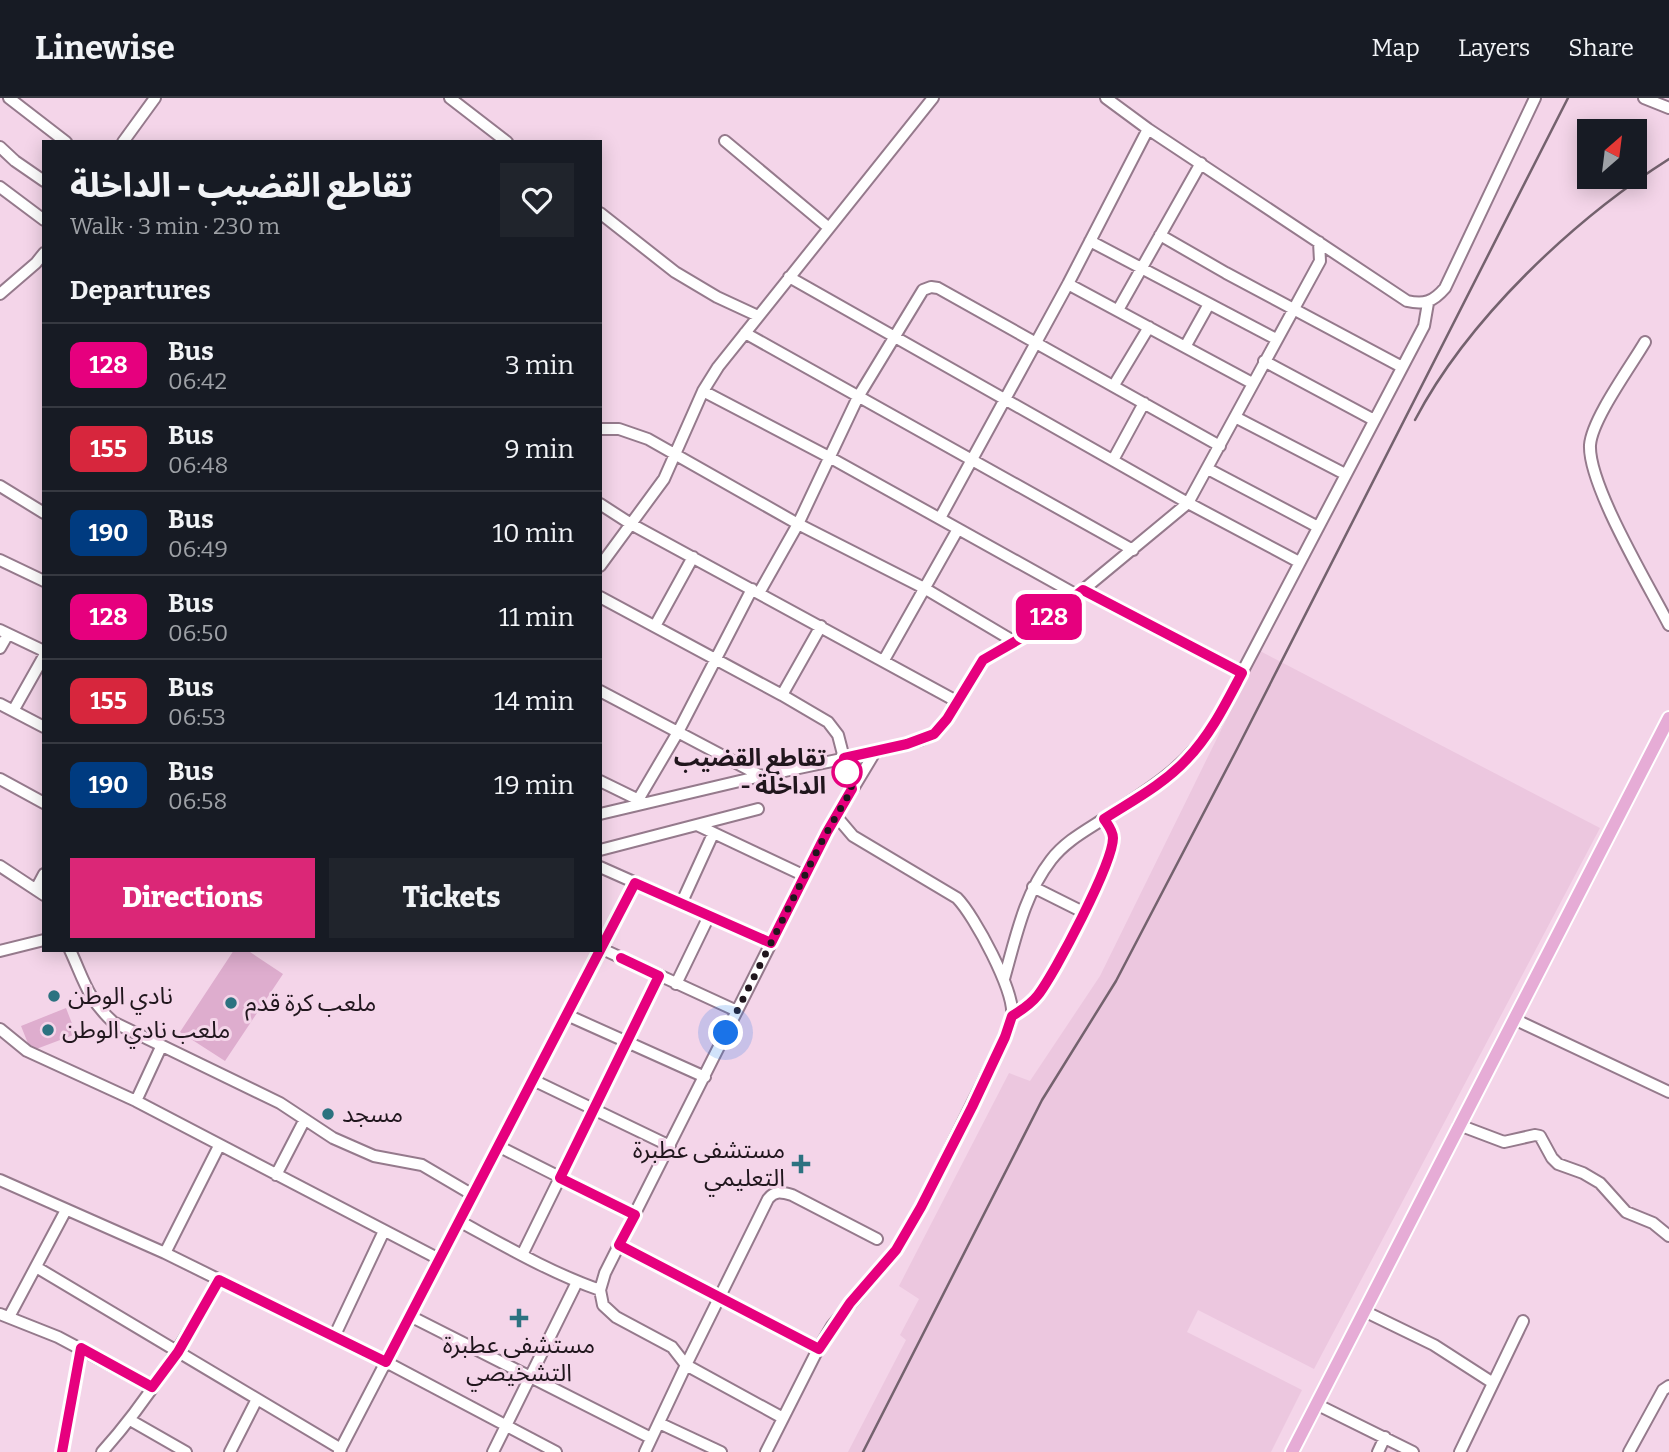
<!DOCTYPE html>
<html lang="en">
<head>
<meta charset="utf-8">
<style>
  body { margin:0; font-family:Bitter,"Noto Sans Arabic",serif; background:#20242c; color:#f1f3f6; height:100vh; display:flex; flex-direction:column; font-size:26px; white-space:nowrap }
  * { box-sizing:border-box; margin:0 }
  p { font-size:23px; color:#9ea1a6 }
  .icon { flex:none; width:38px; height:38px; fill:none; stroke:currentColor; stroke-width:2; stroke-linecap:round; stroke-linejoin:round }
  .map { position:relative; flex:1; overflow:hidden }
  .drawer { position:absolute; left:42px; top:42px; width:560px; height:812px; display:flex; flex-direction:column; background:#171b24; border-radius:0px; box-shadow:0 4px 18px #0003 }
  .drawer>* { flex:none }
  .badge { padding:0 14px; border-radius:10px; font-size:24px; line-height:46px }
  .needle { width:46px; rotate:28deg }
  .controls { position:absolute; left:1577px; top:21px; display:grid; gap:14px }
  .controls a { display:grid; place-items:center; width:70px; height:70px; border-radius:0px; background:#171b24; box-shadow:0 4px 18px #0003; font-size:35px }
  .you { position:absolute; width:35px; height:35px; margin:-18px; border:5px solid #fff; border-radius:50%; background:#1a73e8; box-shadow:0 0 0 10px #1a73e833 }
  .map>.badge { position:absolute; translate:-50% -50%; box-shadow:0 0 0 4px #fff }
  h2 { padding:0 28px; font-size:26px; line-height:63px }
  .round { display:grid; place-items:center; flex:none; width:74px; height:74px; border-radius:0px; background:#20242c }
  .overview { display:flex; align-items:center; justify-content:space-between; height:119px; padding:0 28px }
  h1 { font-size:33px; font-weight:800; line-height:52px }
  .button { display:flex; gap:14px; margin-top:auto; padding:14px 28px }
  .button a { flex:1; height:80px; border-radius:0px; background:#db2777; color:#fff; font-size:28px; font-weight:800; line-height:80px; text-align:center }
  .button a+a { background:#20242c; color:#f1f3f6 }
  ul { padding:0; list-style:none }
  li { display:flex; align-items:center; gap:21px; height:84px; padding:0 28px; border-top:2px solid #363941 }
  li div { flex:1 }
  li b { display:block; font-size:26px }
  li em { font-style:normal }
  li .badge { min-width:77px; font-weight:700; text-align:center }
  header { display:flex; align-items:center; gap:42px; box-sizing:border-box; height:98px; padding:0 35px; background:#171b24; border-bottom:2px solid #363941 }
  header strong { font-size:33px }
  nav { display:flex; gap:38px; margin-inline-start:auto; font-size:24px }
  .map>svg:first-child { display:block }
  .built { fill:#ecc7df }
  .grass { fill:#deadce }
  .lines { fill:none; stroke-linecap:round; stroke-linejoin:round }
  .minor-casing { stroke:#957a8c; stroke-width:14 }
  .major-casing { stroke:#fff; stroke-width:16 }
  .minor { stroke:#fff; stroke-width:10 }
  .major { stroke:#e6acd6; stroke-width:12 }
  .rail { stroke:#74626e; stroke-width:2.5 }
  .line-casing { stroke:#fff; stroke-width:16 }
  .line { stroke:#e6007e; stroke-width:10 }
  .walk { stroke:#20161d; stroke-width:7; stroke-dasharray:0 12.6 }
  .stop-dot { fill:#fff; stroke:#e6007e; stroke-width:3.5 }
  .poi-dot { fill:#2c7280; stroke:#f4d5e9; stroke-width:2.5 }
  .labels { text-anchor:middle; dominant-baseline:central; stroke-width:6; stroke-linejoin:round; paint-order:stroke }
  .stop-label { font-size:24px; font-weight:bold; fill:#20161d; stroke:#f4d5e9; text-anchor:end }
  .poi-label { font-size:24px; fill:#20161d; stroke:#f4d5e9; text-anchor:start }
</style>
</head>
<body>
<header>
<strong>Linewise</strong>
<nav><a>Map</a><a>Layers</a><a>Share</a></nav>
</header>
<div class="map">
<svg width="1669" height="1354" viewBox="0 0 1669 1354">
  <rect width="100%" height="100%" fill="#f4d5e9"/>
  <path class="built" d="M1260 553 1600 730 1314 1271 1198 1212 1187 1234 1302 1292 1271 1354H848L906 1242 900 1237 919 1201 899 1188 1009 975 1030 983 1100 878Z"/>
  <path class="grass" d="M234 852H247L283 876 225 963 180 934Z
    M66 910 76 936 31 953 21 928Z"/>
  <g class="lines">
    <defs>
      <path id="minor" d="M9 0 66 44
        M450 0 507 44
        M1106 0 1148 31 1407 203C1424 207 1433 204 1445 190L1535 0
        M1644 0 1669 10
        M725 43 829 130
        M123 44 155 0
        M0 49 15 63 44 83
        M0 89 44 122
        M600 115 675 174 717 199 758 218
        M1160 137 1226 175 1402 269
        M1090 143 1276 241
        M789 179 1188 405 1299 464
        M1068 186 1252 285
        M0 196 36 165 44 155
        M1118 212 1201 65
        M745 235 1133 452
        M1645 244C1631 268 1592 321 1590 347 1588 387 1649 488 1669 527
        M1185 249 1209 206
        M1264 263 1374 322
        M1114 287 1149 229
        M703 293 829 359 1077 497
        M1235 319 1345 376
        M600 331H619L648 341 798 426 924 490 1015 544
        M1113 362 1144 305
        M1208 371 1318 429
        M0 388 44 415
        M600 406 631 426 958 604
        M940 420 1068 186 1148 31
        M0 462 44 483
        M600 468 664 381 703 293 718 269 933 0
        M1083 492 1243 575
        M759 495 798 426 858 299 923 192 931 189 938 190 1220 348
        M600 499 782 597 828 624 838 637 852 691
        M655 528 693 459
        M0 532 44 553
        M0 550 8 536
        M884 562 958 431
        M600 593 761 678
        M782 597 821 528
        M0 606 44 629
        M13 613 44 558
        M0 681 44 705
        M600 683 645 705
        M638 702 678 634 752 491
        M600 716 761 678 875 654 921 642 934 636 947 621 983 562 1023 539 1083 492 1188 405 1320 163 1319 144
        M699 728 805 778
        M600 752 758 711
        M0 768 44 797
        M600 769 771 845
        M1033 789 1083 814
        M36 791 44 776
        M681 806 713 736
        M600 850 737 913
        M70 852C84 882 87 900 113 924L280 1005 333 1040 374 1058 422 1067 473 1097
        M0 853 44 842
        M1004 881C1016 839 1024 797 1051 762 1067 741 1091 730 1111 716 1155 688 1186 668 1216 624L1424 228 1428 205
        M676 886 709 818
        M567 917 705 979
        M1012 918C1022 912 1031 906 1038 897 1055 875 1113 765 1113 740 1113 733 1108 727 1104 721
        M1514 921 1669 994
        M0 931 27 953 136 1003 439 1161
        M533 982 670 1048
        M136 1003 161 949
        M1459 1027 1504 1044 1535 1037 1540 1038 1552 1060 1558 1066 1583 1075 1600 1085 1626 1114 1653 1125 1669 1138
        M498 1048 635 1117
        M276 1077 304 1023
        M0 1082 165 1155 386 1264 556 1354
        M459 1123C505 1148 551 1175 600 1192
        M619 1147 819 1251
        M165 1155 219 1048
        M522 1157 659 878
        M36 1169 341 1351
        M1364 1213 1434 1247 1493 1285
        M0 1216 58 1239 152 1289
        M410 1218 651 1340
        M9 1219 66 1112
        M334 1239 384 1133
        M1318 1307 1413 1354
        M783 1320 686 1267 768 1101C775 1092 782 1094 792 1097L877 1141
        M130 1322 186 1354
        M659 1325 721 1354
        M62 1354 81 1250
        M102 1354C149 1302 184 1243 219 1182
        M230 1354 257 1301
        M339 1354 635 785
        M493 1354 577 1184
        M645 1354 686 1267 672 1249 616 1219 603 1207 600 1192 605 1175 827 734 875 654
        M766 1354 816 1255 832 1228 896 1152 921 1109 1005 939C1007 933 1011 925 1012 918 1015 893 974 817 957 800L853 738 836 718
        M1378 1354 1385 1339
        M1460 1354 1523 1223
        M1629 1354 1663 1292 1669 1288"/>
      <path id="major" d="M1292 1354C1419 1110 1542 864 1669 620"/>
    </defs>
    <use href="#minor" class="minor-casing"/>
    <use href="#major" class="major-casing"/>
    <use href="#minor" class="minor"/>
    <use href="#major" class="major"/>
    <path class="rail" d="M1415 322C1468 221 1573 122 1669 61
      M863 1354 1042 1002 1116 883 1237 651 1568 0"/>
  </g>
  <g class="lines">
    <defs>
      <path id="line" d="M62 1354 81 1250 152 1289 178 1254 219 1182 386 1264 635 785 771 845 827 734 852 691 844 660 907 646 934 636 947 621 983 562 1023 539 1083 492 1242 575C1226 605 1211 636 1187 661 1164 686 1132 703 1104 721 1108 727 1113 733 1113 740 1113 765 1055 875 1038 897 1031 906 1022 912 1012 918L1005 939 972 1009 921 1109 896 1152 850 1205 819 1251 619 1147 635 1117 560 1080 659 878 621 860"/>
    </defs>
    <use href="#line" class="line-casing"/>
    <use href="#line" class="line"/>
    <path class="walk" d="M726 935 824 739 852 691 847 674"/>
  </g>
  <circle class="stop-dot" cx="847" cy="674" r="14"/>
  <g class="poi-dot">
    <circle cx="54" cy="898" r="7"/>
    <circle cx="231" cy="905" r="7"/>
    <circle cx="48" cy="932" r="7"/>
    <circle cx="328" cy="1016" r="7"/>
    <path d="M797.5 1055.5h7v7h7v7h-7v7h-7v-7h-7v-7h7z"/>
    <path d="M515.5 1209.5h7v7h7v7h-7v7h-7v-7h-7v-7h7z"/>
  </g>
  <g class="labels">
    <g class="stop-label">
      <text x="826" y="660">تقاطع القضيب<tspan x="826" dy="28">- الداخلة</tspan></text>
    </g>
    <g class="poi-label">
      <text x="68" y="898">نادي الوطن</text>
      <text x="245" y="905">ملعب كرة قدم</text>
      <text x="62" y="932">ملعب نادي الوطن</text>
      <text x="342" y="1016">مسجد</text>
      <text x="785" y="1052" text-anchor="end">مستشفى عطبرة<tspan x="785" dy="28">التعليمي</tspan></text>
      <text x="519" y="1247" text-anchor="middle">مستشفى عطبرة<tspan x="519" dy="28">التشخيصي</tspan></text>
    </g>
  </g>
</svg>
<div class="controls">
<a><svg class="needle" viewBox="-14 -14 28 28"><path d="M0-13l5 13h-10z" fill="#e53935"/><path d="M0 13l5-13h-10z" fill="#9ea1a6"/></svg></a>
</div>
<div class="you" style="left:726px;top:935px"></div>
<b class="badge" style="left:1049px;top:519px;background:#e6007e;color:#fff">128</b>
<section class="drawer">
<div class="overview"><div><h1>تقاطع القضيب - الداخلة</h1><p>Walk · 3 min · 230 m</p></div><a class="round"><svg class="icon" aria-label="heart" viewBox="0 0 24 24"><path d="M12 20l-8-8c-3-5 5-10 8-4 3-6 11-1 8 4z"/></svg></a></div>
<h2>Departures</h2>
<ul>
<li><span class="badge" style="background:#e6007e;color:#fff">128</span><div><b>Bus</b><p>06:42</p></div><em>3 min</em></li>
<li><span class="badge" style="background:#d7263d;color:#fff">155</span><div><b>Bus</b><p>06:48</p></div><em>9 min</em></li>
<li><span class="badge" style="background:#003b80;color:#fff">190</span><div><b>Bus</b><p>06:49</p></div><em>10 min</em></li>
<li><span class="badge" style="background:#e6007e;color:#fff">128</span><div><b>Bus</b><p>06:50</p></div><em>11 min</em></li>
<li><span class="badge" style="background:#d7263d;color:#fff">155</span><div><b>Bus</b><p>06:53</p></div><em>14 min</em></li>
<li><span class="badge" style="background:#003b80;color:#fff">190</span><div><b>Bus</b><p>06:58</p></div><em>19 min</em></li>
</ul>
<div class="button"><a>Directions</a><a>Tickets</a></div>
</section>
</div>
</body>
</html>
